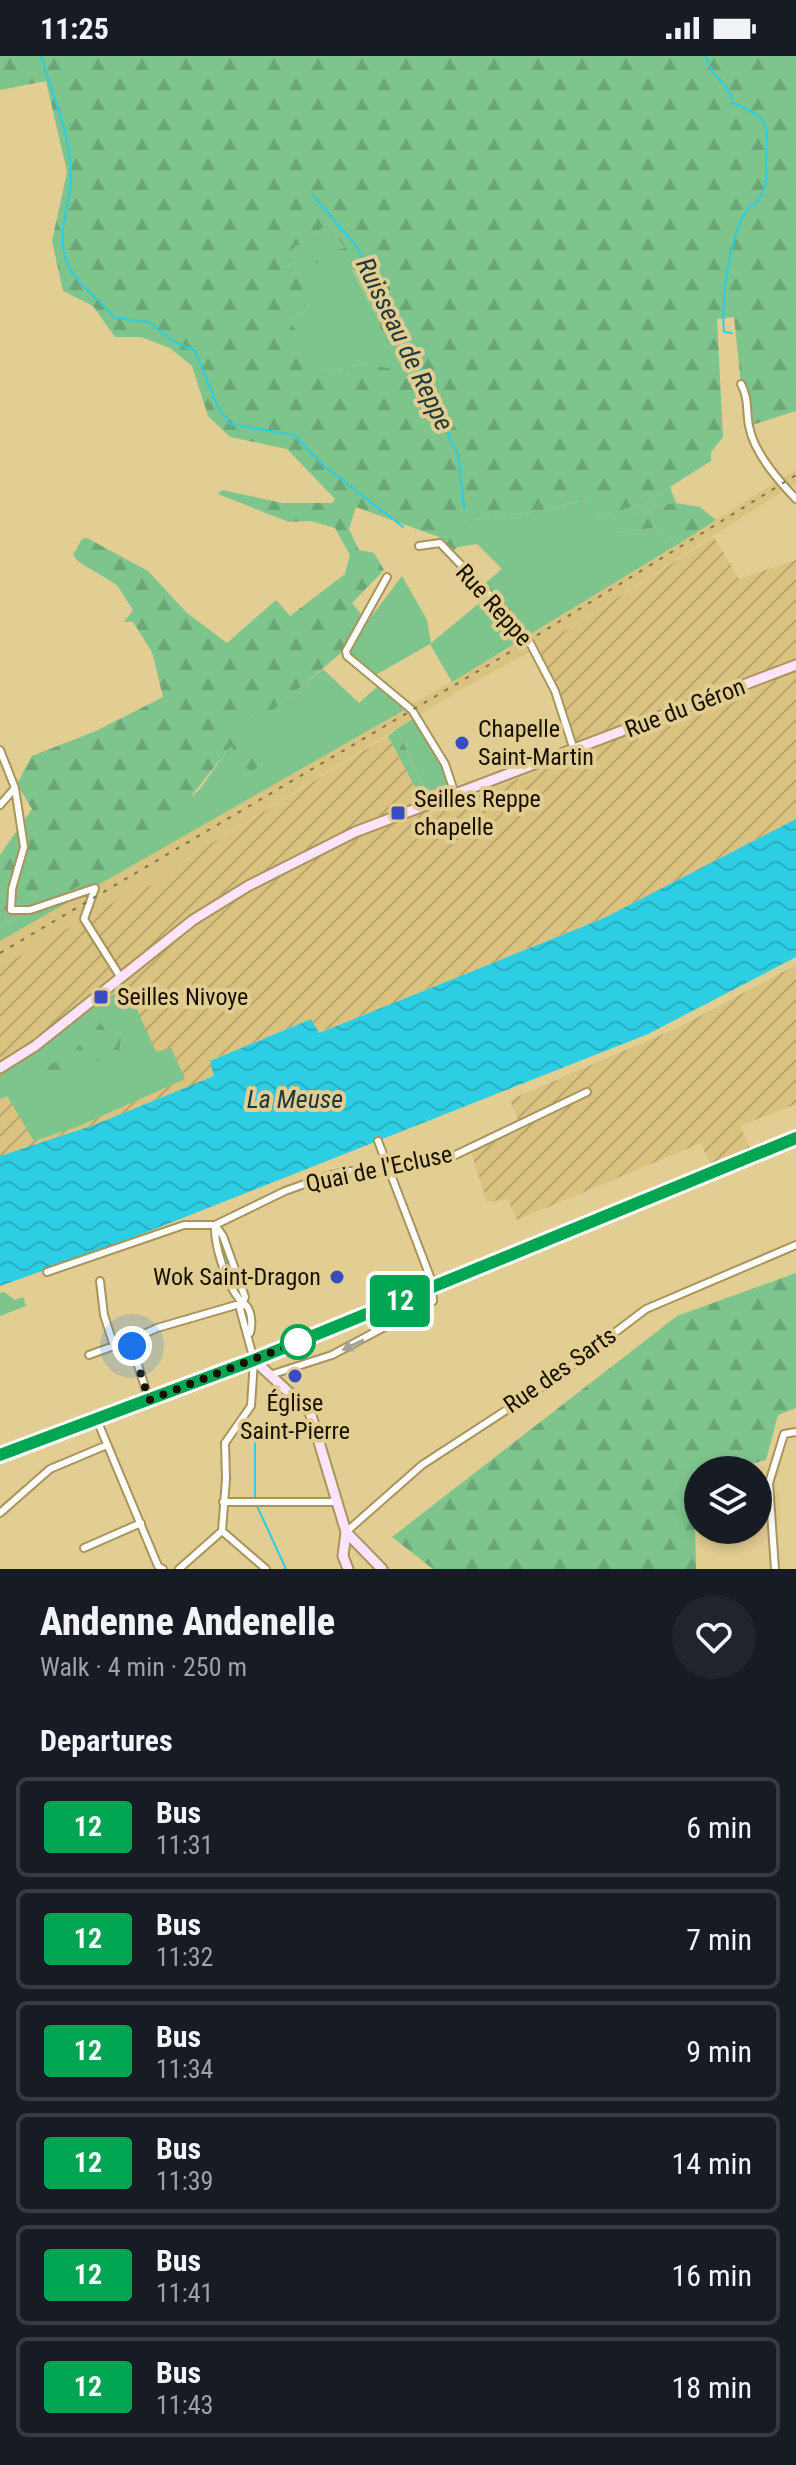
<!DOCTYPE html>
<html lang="en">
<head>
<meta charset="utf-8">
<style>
  body { margin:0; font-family:"Roboto Condensed",sans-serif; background:#20242c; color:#f1f3f6; height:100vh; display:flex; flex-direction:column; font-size:30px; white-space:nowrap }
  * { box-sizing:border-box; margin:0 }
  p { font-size:26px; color:#9ea1a6 }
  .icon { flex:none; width:44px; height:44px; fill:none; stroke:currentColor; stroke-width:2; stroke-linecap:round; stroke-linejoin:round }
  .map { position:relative; height:1513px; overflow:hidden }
  .side { display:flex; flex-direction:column; background:#171b24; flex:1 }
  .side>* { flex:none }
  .badge { padding:0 16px; border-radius:6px; font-size:28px; line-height:52px }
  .buttons { position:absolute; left:684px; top:1400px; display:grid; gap:16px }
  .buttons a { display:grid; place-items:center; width:88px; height:88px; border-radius:50%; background:#171b24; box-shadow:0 4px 12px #0003; font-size:40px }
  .you { position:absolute; width:40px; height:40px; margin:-20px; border:6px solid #fff; border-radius:50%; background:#1a73e8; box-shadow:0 0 0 12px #1a73e833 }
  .map>.badge { position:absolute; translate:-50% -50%; box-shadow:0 0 0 4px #fff }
  h2 { padding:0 40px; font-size:30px; line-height:72px }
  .round { display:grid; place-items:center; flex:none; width:84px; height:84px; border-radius:42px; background:#20242c }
  .headline { display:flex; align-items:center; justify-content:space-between; height:136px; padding:0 40px }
  h1 { font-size:38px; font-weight:800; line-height:60px }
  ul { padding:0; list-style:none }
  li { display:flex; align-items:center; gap:24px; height:100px; margin:0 16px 12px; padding:0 24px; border:4px solid #363941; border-radius:12px }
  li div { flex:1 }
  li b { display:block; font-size:30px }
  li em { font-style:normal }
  li .badge { min-width:88px; font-weight:700; text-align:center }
  .status { display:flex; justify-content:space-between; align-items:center; height:56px; padding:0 40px; background:#171b24; direction:ltr }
  .status svg { height:22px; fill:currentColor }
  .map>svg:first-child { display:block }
  .built { fill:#dac280 }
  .industrial { fill:url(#industrial-furrows) }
  .grass { fill:#7ec48d }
  .forest { fill:url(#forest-firs); fill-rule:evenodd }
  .water { fill:url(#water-waves) }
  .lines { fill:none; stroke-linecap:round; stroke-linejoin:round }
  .stream { stroke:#2dcde4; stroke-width:2 }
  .street-casing { stroke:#a9945b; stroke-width:10 }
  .secondary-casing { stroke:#a9945b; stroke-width:13 }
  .primary-casing { stroke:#ad6f9f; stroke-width:14 }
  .street { stroke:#fff; stroke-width:6 }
  .secondary { stroke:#fee3fc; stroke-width:9 }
  .primary { stroke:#fdc7f8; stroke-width:10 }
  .rail { stroke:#83744d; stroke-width:2; stroke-dasharray:4 8; stroke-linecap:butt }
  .oneway { fill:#a3a099 }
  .line-casing { stroke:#fff; stroke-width:18 }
  .line { stroke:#00a651; stroke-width:12 }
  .walk { stroke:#191100; stroke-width:8; stroke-dasharray:0 14.4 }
  .poi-dot { fill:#384dbf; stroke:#e2cd92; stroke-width:3 }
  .stop-dot { fill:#fff; stroke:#00a651; stroke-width:4 }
  .labels { text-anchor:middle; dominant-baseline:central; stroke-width:8; stroke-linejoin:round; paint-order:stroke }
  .street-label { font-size:24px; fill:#191100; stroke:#e2cd92 }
  .poi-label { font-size:24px; fill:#191100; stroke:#e2cd92; text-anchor:start }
  .water-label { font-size:26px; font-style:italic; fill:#20393d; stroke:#e2cd92 }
</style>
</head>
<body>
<div class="status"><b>11:25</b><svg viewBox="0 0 49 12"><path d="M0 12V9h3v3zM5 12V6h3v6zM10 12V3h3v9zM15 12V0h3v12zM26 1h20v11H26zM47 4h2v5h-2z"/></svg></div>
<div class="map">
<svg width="796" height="1513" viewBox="0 0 796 1513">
  <defs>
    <pattern id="industrial-furrows" width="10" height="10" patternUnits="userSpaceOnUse" patternTransform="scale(2)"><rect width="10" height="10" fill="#dac280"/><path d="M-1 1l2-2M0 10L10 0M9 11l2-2" fill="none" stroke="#baa66d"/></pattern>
    <pattern id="forest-firs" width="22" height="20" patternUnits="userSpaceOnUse" patternTransform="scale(2)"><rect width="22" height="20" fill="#7ec48d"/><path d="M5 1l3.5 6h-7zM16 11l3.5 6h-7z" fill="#6ca778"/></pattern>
    <pattern id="water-waves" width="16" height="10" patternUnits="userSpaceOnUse" patternTransform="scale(2)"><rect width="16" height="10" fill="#2dcde4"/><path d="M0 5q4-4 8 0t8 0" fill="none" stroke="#27afc2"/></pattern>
  </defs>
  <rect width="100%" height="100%" fill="#e2cd92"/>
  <path class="built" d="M796 414V427L539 591 458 635 174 810 153 829 128 838 0 911V885L501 597Z"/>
  <path class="industrial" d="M714 481 739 523 796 504V763L604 862 318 977 311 963 211 1004 215 1020 94 1069 0 1100V911L128 838 153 829 174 810 388 680 429 757 579 699 539 591Z
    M796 909V1048L740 1070 751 1094 712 1112 701 1087 517 1164 508 1143 487 1146 471 1096 521 1072 510 1044 679 971Z"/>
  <path class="grass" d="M328 168 345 192 337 218 352 214 378 264 393 314 363 307 333 317 300 303 290 267 309 250 291 216 317 198 286 210 275 204Z
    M670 431 676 447 652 450 616 467 615 477 658 471 662 479 683 485 452 626 430 588 372 621 342 596 361 558 368 565 402 520 427 564 431 587 482 545 484 528 502 513 477 488 458 491 452 466 532 456 589 443 597 461 643 448Z
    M323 613 359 647 377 631 406 653 0 885V872L96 821 200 733 231 689 261 708 235 668 251 660 257 667Z
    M416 661 437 695 454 734 430 743 397 673Z
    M116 936 131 940 156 996 171 992 185 1023 77 1071 34 1085 7 1040 0 1043V1020Z
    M4 1236 15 1244 23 1241 26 1250 0 1260V1237Z"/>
  <path class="forest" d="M0 0H796V355L752 369 741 328 734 261 717 263 723 381 711 396V405L643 448 597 461 588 443 532 456 453 466 458 491 454 494 439 481 356 451 349 473 359 494 374 497 384 514 352 547 361 558 342 596 257 668 250 661 236 668 262 708 250 717 231 690 169 768 96 821 0 872V799L32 753 17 728 32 700 96 675 163 641 152 596 133 566H124L133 554 117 529 79 506 73 499 82 483 87 482 148 515 187 557 227 587 276 544 290 560 345 518 350 499 335 472 311 465 289 466 218 438 222 434 282 447H332L335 443 287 393 230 381 208 360 192 310 170 292 141 281H115L93 250 63 235 52 185 67 116 46 25 0 34ZM328 168 345 192 329 195 336 219 353 214 378 264 392 313 363 307 333 317 301 303 306 286 290 267 309 250 315 236 292 216 318 206 316 197 287 210 276 204Z
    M676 447 700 451 716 464 683 485 662 479 658 471 615 477V467L652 450Z
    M397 673 430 743 423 746 388 680Z
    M101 967 121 978 119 997C94 1007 71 1011 49 1024L30 1020 72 997Z
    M796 1217V1352L778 1359 766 1404 730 1414H698V1423L694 1424 696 1513H433L392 1481 677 1260Z"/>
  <path class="water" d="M796 763V901L648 978 109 1191 0 1230V1100L94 1069 214 1020 210 1005 311 963 319 977 604 862Z"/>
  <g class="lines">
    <path class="stream" d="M41 0C52 40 71 77 71 120 71 148 57 172 65 200 71 225 100 243 115 262L149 266 173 285 195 295 217 349 230 368 294 379 324 410 403 471
      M706 0C710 21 729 26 733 47 774 63 766 70 766 108 766 120 768 133 759 143 756 148 749 150 746 155 729 183 721 245 724 276L732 277
      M313 139 356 190 425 317 430 340 444 359 450 385 458 397 464 452
      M219 1184 233 1220
      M244 1253 248 1270
      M255 1444V1374
      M257 1450 286 1513"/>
    <defs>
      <path id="street" d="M741 328C749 342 746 355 749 370 754 397 778 424 796 443
        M419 490 440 487 506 556 529 585 555 635 574 694
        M387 521 346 595 347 600 412 654 445 708 455 738
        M0 694 15 732 0 749
        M15 732 24 791 12 833 11 854H30L95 832 84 863 121 922
        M378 1085 434 1231
        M215 1169C214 1190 226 1226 239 1243 242 1247 246 1248 248 1252 252 1259 252 1271 250 1277
        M47 1216 184 1169H215L285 1135 327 1120 348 1115 389 1116 447 1103 587 1036
        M100 1225 104 1259 114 1290
        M89 1299 133 1283
        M270 1319 332 1299 433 1245 432 1232
        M149 1344 132 1290 133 1283 157 1272 243 1247
        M97 1364 158 1510 163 1513
        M223 1446H338
        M0 1457 50 1413 107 1389
        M222 1475 266 1513
        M346 1476 422 1409 551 1325 646 1253 796 1189
        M84 1492 141 1467
        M179 1513 222 1475 226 1423 225 1387 251 1350 254 1304 240 1253 245 1241 223 1180 215 1169
        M775 1513 769 1427 784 1378 796 1376"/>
      <path id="secondary" d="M0 1012 35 990 193 864 248 830 355 776 796 609
        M254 1304 310 1356 346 1476 343 1500 348 1513
        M346 1476 382 1513"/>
      <path id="primary" d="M0 1399 254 1304 796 1082"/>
    </defs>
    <use href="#street" class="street-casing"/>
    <use href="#secondary" class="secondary-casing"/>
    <use href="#primary" class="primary-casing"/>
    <use href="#street" class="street"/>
    <use href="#secondary" class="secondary"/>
    <use href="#primary" class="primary"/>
    <path class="rail" d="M0 897 497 604 796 419"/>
  </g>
  <defs><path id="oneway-solid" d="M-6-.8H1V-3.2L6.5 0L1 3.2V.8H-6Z" transform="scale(2)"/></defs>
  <use class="oneway" href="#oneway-solid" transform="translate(353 1289) rotate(155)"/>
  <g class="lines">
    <defs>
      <path id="line" d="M0 1399 254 1304 796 1082"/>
    </defs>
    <use href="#line" class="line-casing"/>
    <use href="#line" class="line"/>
    <path class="walk" d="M132 1290 149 1344 298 1286"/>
  </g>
  <g class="poi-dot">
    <circle cx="462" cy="687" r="8"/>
    <rect x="390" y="749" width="16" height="16" rx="4"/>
    <rect x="93" y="933" width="16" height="16" rx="4"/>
    <circle cx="337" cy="1221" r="8"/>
    <circle cx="295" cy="1320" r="8"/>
  </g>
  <circle class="stop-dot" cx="298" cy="1286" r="16"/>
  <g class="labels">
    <g class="street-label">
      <text transform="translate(494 549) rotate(48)">Rue Reppe</text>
      <text transform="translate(685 652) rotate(-21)">Rue du Géron</text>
      <text transform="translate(379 1113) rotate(-12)">Quai de l'Ecluse</text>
      <text transform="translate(560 1314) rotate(-35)">Rue des Sarts</text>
    </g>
    <g class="poi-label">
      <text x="478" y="673">Chapelle<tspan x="478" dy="28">Saint-Martin</tspan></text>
      <text x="414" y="743">Seilles Reppe<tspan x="414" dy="28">chapelle</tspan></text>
      <text x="117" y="941">Seilles Nivoye</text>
      <text x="321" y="1221" text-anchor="end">Wok Saint-Dragon</text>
      <text x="295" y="1347" text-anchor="middle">Église<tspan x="295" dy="28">Saint-Pierre</tspan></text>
    </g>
    <g class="water-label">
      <text transform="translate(405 288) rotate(64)">Ruisseau de Reppe</text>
      <text x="295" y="1043">La Meuse</text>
    </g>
  </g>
</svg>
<div class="buttons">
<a><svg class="icon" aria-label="layers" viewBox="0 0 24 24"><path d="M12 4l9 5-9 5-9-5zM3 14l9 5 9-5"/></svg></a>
</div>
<div class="you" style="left:132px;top:1290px"></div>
<b class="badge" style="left:400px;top:1245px;background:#00a651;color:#fff">12</b>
</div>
<section class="side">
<div class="headline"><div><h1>Andenne Andenelle</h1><p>Walk · 4 min · 250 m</p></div><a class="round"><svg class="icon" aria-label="heart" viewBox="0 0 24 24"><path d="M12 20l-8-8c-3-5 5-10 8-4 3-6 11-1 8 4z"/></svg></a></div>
<h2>Departures</h2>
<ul>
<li><span class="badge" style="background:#00a651;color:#fff">12</span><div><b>Bus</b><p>11:31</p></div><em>6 min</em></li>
<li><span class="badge" style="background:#00a651;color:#fff">12</span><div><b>Bus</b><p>11:32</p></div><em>7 min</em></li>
<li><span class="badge" style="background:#00a651;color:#fff">12</span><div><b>Bus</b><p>11:34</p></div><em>9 min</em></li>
<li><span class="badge" style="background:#00a651;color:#fff">12</span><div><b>Bus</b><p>11:39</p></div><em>14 min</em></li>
<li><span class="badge" style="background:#00a651;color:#fff">12</span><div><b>Bus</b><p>11:41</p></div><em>16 min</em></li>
<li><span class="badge" style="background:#00a651;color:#fff">12</span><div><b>Bus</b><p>11:43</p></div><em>18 min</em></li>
</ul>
</section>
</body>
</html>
